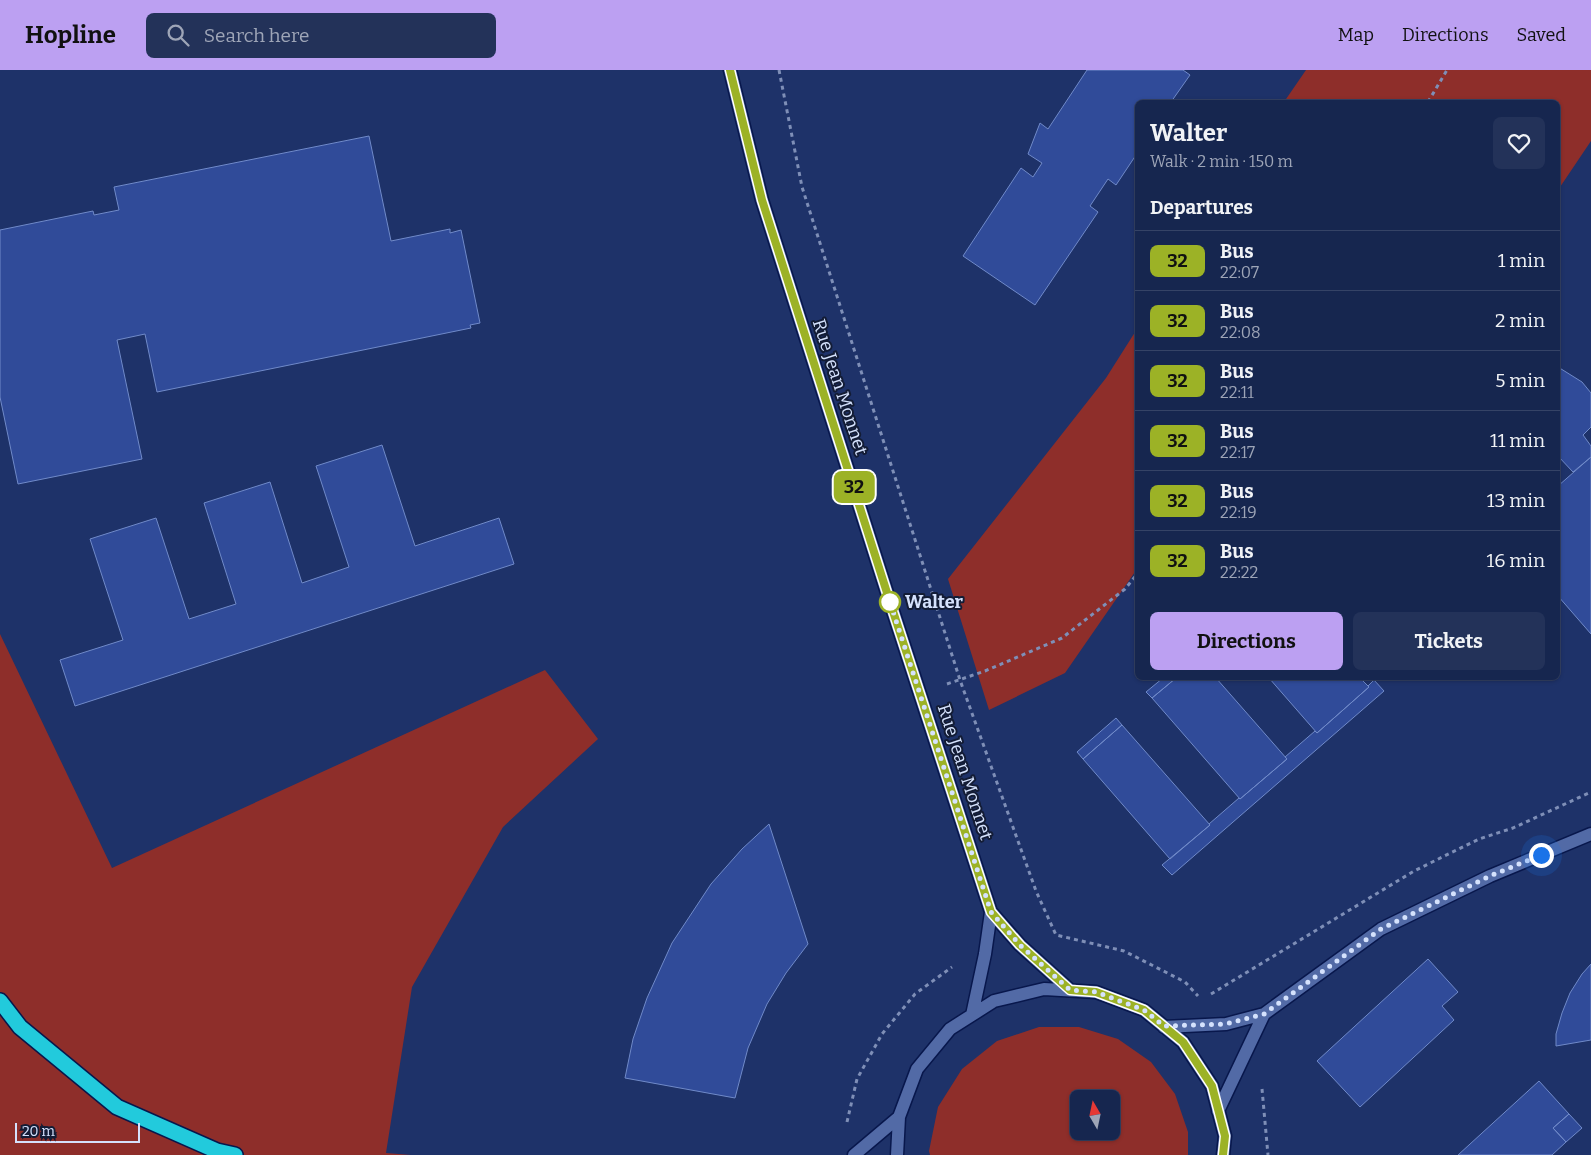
<!DOCTYPE html>
<html lang="en">
<head>
<meta charset="utf-8">
<style>
  body { margin:0; font-family:Bitter,serif; background:#233259; color:#f1f3f6; height:100vh; display:flex; flex-direction:column; font-size:19px; white-space:nowrap }
  * { box-sizing:border-box; margin:0 }
  p { font-size:16px; color:#9ea5b7 }
  .icon { flex:none; width:28px; height:28px; fill:none; stroke:currentColor; stroke-width:2; stroke-linecap:round; stroke-linejoin:round }
  .map { position:relative; flex:1; overflow:hidden }
  .side { position:absolute; left:1135px; top:30px; width:425px; height:580px; display:flex; flex-direction:column; background:#16264f; border-radius:8px; box-shadow:0 1px 4px #0004,0 0 0 1px #354366 }
  .side>* { flex:none }
  .badge { padding:0 10px; border-radius:8px; font-size:18px; line-height:32px }
  .needle { width:32px; rotate:351deg }
  .buttons { position:absolute; left:1070px; top:1020px; display:grid; gap:10px }
  .buttons a { display:grid; place-items:center; width:50px; height:50px; border-radius:8px; background:#16264f; box-shadow:0 1px 4px #0004,0 0 0 1px #354366; font-size:25px }
  .scale { position:absolute; left:15px; bottom:12px; width:125px; box-sizing:border-box; padding-left:5px; border:2px solid #d5e2fd; border-top:0; font-size:14px; line-height:18px; white-space:nowrap; color:#d5e2fd; -webkit-text-stroke:4px #131c35; paint-order:stroke }
  .you { position:absolute; width:25px; height:25px; margin:-12px; border:4px solid #fff; border-radius:50%; background:#1a73e8; box-shadow:0 0 0 8px #1a73e833 }
  .map>.badge { position:absolute; translate:-50% -50%; box-shadow:0 0 0 2px #fff }
  h2 { padding:0 15px; font-size:19px; line-height:45px }
  .round { display:grid; place-items:center; flex:none; width:52px; height:52px; border-radius:8px; background:#233259 }
  .summary { display:flex; align-items:center; justify-content:space-between; height:85px; padding:0 15px }
  h1 { font-size:24px; font-weight:700; line-height:38px }
  .action { display:flex; gap:10px; margin-top:auto; padding:10px 15px }
  .action a { flex:1; height:58px; border-radius:8px; background:#bca0f2; color:#111; font-size:20px; font-weight:700; line-height:58px; text-align:center }
  .action a+a { background:#233259; color:#f1f3f6 }
  ul { padding:0; list-style:none }
  li { display:flex; align-items:center; gap:15px; height:60px; padding:0 15px; border-top:1px solid #354366 }
  li div { flex:1 }
  li b { display:block; font-size:19px }
  li em { font-style:normal }
  li .badge { min-width:55px; font-weight:700; text-align:center }
  header { display:flex; align-items:center; gap:30px; box-sizing:border-box; height:70px; padding:0 25px; background:#bca0f2; color:#111 }
  header strong { font-size:24px }
  nav { display:flex; gap:28px; margin-inline-start:auto; font-size:18px }
  .search { width:350px; height:45px; background:#233259; display:flex; align-items:center; gap:12px; box-sizing:border-box; padding:0 18px; border-radius:8px; color:#9ea5b7; font-size:19px }
  .map>svg:first-child { display:block }
  .green { fill:#8e2e2a; fill-rule:evenodd }
  .building { fill:#304b99; stroke:#708ac9 }
  .lines { fill:none; stroke-linecap:round; stroke-linejoin:round }
  .street-casing { stroke:#08174c; stroke-width:15 }
  .highway-casing { stroke:#08174c; stroke-width:18 }
  .path { stroke:#7f8fb7; stroke-width:3; stroke-dasharray:4 4; stroke-linecap:butt }
  .street { stroke:#526aa6; stroke-width:12 }
  .highway { stroke:#22cadc; stroke-width:15 }
  .line-casing { stroke:#fff; stroke-width:11 }
  .line { stroke:#9cb226; stroke-width:8 }
  .walk { stroke:#d5e2fd; stroke-width:5; stroke-dasharray:0 9 }
  .stop-dot { fill:#fff; stroke:#9cb226; stroke-width:2.5 }
  .labels { text-anchor:middle; dominant-baseline:central; stroke-width:4; stroke-linejoin:round; paint-order:stroke }
  .street-label { font-size:18px; fill:#d5e2fd; stroke:#131c35 }
  .stop-label { font-size:18px; font-weight:bold; fill:#d5e2fd; stroke:#131c35; text-anchor:start }
</style>
</head>
<body>
<header>
<strong>Hopline</strong>
<div class="search"><svg class="icon" aria-label="search" viewBox="0 0 24 24"><circle cx="10" cy="10" r="6"/><path d="M15 15l6 6"/></svg>Search here</div>
<nav><a>Map</a><a>Directions</a><a>Saved</a></nav>
</header>
<div class="map">
<svg width="1591" height="1085" viewBox="0 0 1591 1085">
  <rect width="100%" height="100%" fill="#1e3269"/>
  <path class="green" d="M1306 0H1591V71L1558 120V32H1284Z
    M1137 259V499L1065 603 989 640 948 509 1106 308Z
    M0 564 112 798 545 600 598 669 503 757 412 917 386 1083 411 1085H0Z
    M1039 957H1079L1118 969 1151 992 1175 1024 1188 1062V1085H930L929 1081 938 1037 962 999 997 971ZM1079 1029H1111V1061H1079Z"/>
  <path class="building" d="M1087 0H1183L1190 5 1171 32H1138V82L1116 115 1108 109 1090 136 1098 142 1035 235 963 186 1021 98 1033 107 1042 93 1028 84 1040 53 1048 59Z
    M369 66 391 171 450 159V163L461 160 480 253 470 255 471 258 157 322 145 264 117 270 142 389 18 414 0 327V160L93 141 94 145 119 140 114 117Z
    M1558 297 1582 312 1591 323V357L1583 365 1591 376V387L1573 402 1558 386Z
    M382 375 415 476 499 448 514 494 75 636 60 590 123 570 90 469 156 448 189 549 236 534 204 433 270 412 302 513 349 497 316 396Z
    M1591 387V564L1558 526V416Z
    M1163 608H1176L1152 628 1146 622Z
    M1176 608H1216L1287 689 1240 729 1152 628Z
    M1269 608H1360L1369 617 1317 663Z
    M1374 610 1384 621 1172 805 1162 795 1210 755 1209 754 1239 728 1240 729 1287 689 1285 687 1315 661 1317 663 1369 617 1368 616Z
    M1116 648 1122 655 1083 689 1077 682Z
    M1122 655 1210 755 1170 789 1083 689Z
    M769 754 808 874 786 903 767 934 748 978 735 1028 625 1008 633 969 647 928 672 873 711 814 742 779Z
    M1428 889 1458 922 1442 936 1454 950 1360 1037 1317 991Z
    M1591 894V970L1556 976V964L1562 943 1570 923 1582 904Z
    M1539 1011 1569 1044 1553 1058 1566 1072 1552 1085H1458Z
    M1569 1044 1582 1058 1566 1072 1553 1058Z"/>
  <g class="lines">
    <defs>
      <path id="street" d="M730 0 762 130 889 529 991 842 1020 875 1070 920
        M972 945 985 884 991 842
        M1164 957 1226 954 1264 944 1381 859 1490 806 1591 764
        M1218 1041 1264 944
        M854 1085 899 1047
        M897 1085 899 1047 917 999 950 959 994 931 1044 919 1096 922 1144 940 1183 972 1212 1016 1225 1066 1223 1085"/>
      <path id="highway" d="M0 931 20 957 117 1037 217 1081 235 1085"/>
    </defs>
    <use href="#street" class="street-casing"/>
    <use href="#highway" class="highway-casing"/>
    <path class="path" d="M779 0 802 117 960 610 1036 821 1056 865 1124 881 1185 912 1198 926
      M1428 32 1447 0
      M947 614 985 601 1062 568 1125 519 1138 503
      M1211 924 1414 801 1479 769 1513 758 1591 722
      M1262 1019 1268 1085
      M847 1052 857 1009 882 964 915 924 952 897"/>
    <use href="#street" class="street"/>
    <use href="#highway" class="highway"/>
  </g>
  <g class="lines">
    <defs>
      <path id="line" d="M730 0 762 130 889 529 991 842 1020 875 1070 920 1096 922 1144 940 1183 972 1212 1016 1225 1066 1223 1085"/>
    </defs>
    <use href="#line" class="line-casing"/>
    <use href="#line" class="line"/>
    <path class="walk" d="M890 532 889 529 991 842 1020 875 1070 920 1096 922 1144 940 1164 956 1226 954 1264 944 1381 859 1490 806 1541 785"/>
  </g>
  <circle class="stop-dot" cx="890" cy="532" r="10"/>
  <g class="labels">
    <g class="street-label">
      <text transform="translate(840 317) rotate(72)">Rue Jean Monnet</text>
      <text transform="translate(965 702) rotate(72)">Rue Jean Monnet</text>
    </g>
    <g class="stop-label">
      <text x="905" y="532">Walter</text>
    </g>
  </g>
</svg>
<div class="buttons">
<a><svg class="needle" viewBox="-14 -14 28 28"><path d="M0-13l5 13h-10z" fill="#e53935"/><path d="M0 13l5-13h-10z" fill="#9ea5b7"/></svg></a>
</div>
<div class="scale">20 m</div>
<div class="you" style="left:1541px;top:785px"></div>
<b class="badge" style="left:854px;top:417px;background:#9cb226;color:#111">32</b>
<section class="side">
<div class="summary"><div><h1>Walter</h1><p>Walk · 2 min · 150 m</p></div><a class="round"><svg class="icon" aria-label="heart" viewBox="0 0 24 24"><path d="M12 20l-8-8c-3-5 5-10 8-4 3-6 11-1 8 4z"/></svg></a></div>
<h2>Departures</h2>
<ul>
<li><span class="badge" style="background:#9cb226;color:#111">32</span><div><b>Bus</b><p>22:07</p></div><em>1 min</em></li>
<li><span class="badge" style="background:#9cb226;color:#111">32</span><div><b>Bus</b><p>22:08</p></div><em>2 min</em></li>
<li><span class="badge" style="background:#9cb226;color:#111">32</span><div><b>Bus</b><p>22:11</p></div><em>5 min</em></li>
<li><span class="badge" style="background:#9cb226;color:#111">32</span><div><b>Bus</b><p>22:17</p></div><em>11 min</em></li>
<li><span class="badge" style="background:#9cb226;color:#111">32</span><div><b>Bus</b><p>22:19</p></div><em>13 min</em></li>
<li><span class="badge" style="background:#9cb226;color:#111">32</span><div><b>Bus</b><p>22:22</p></div><em>16 min</em></li>
</ul>
<div class="action"><a>Directions</a><a>Tickets</a></div>
</section>
</div>
</body>
</html>
